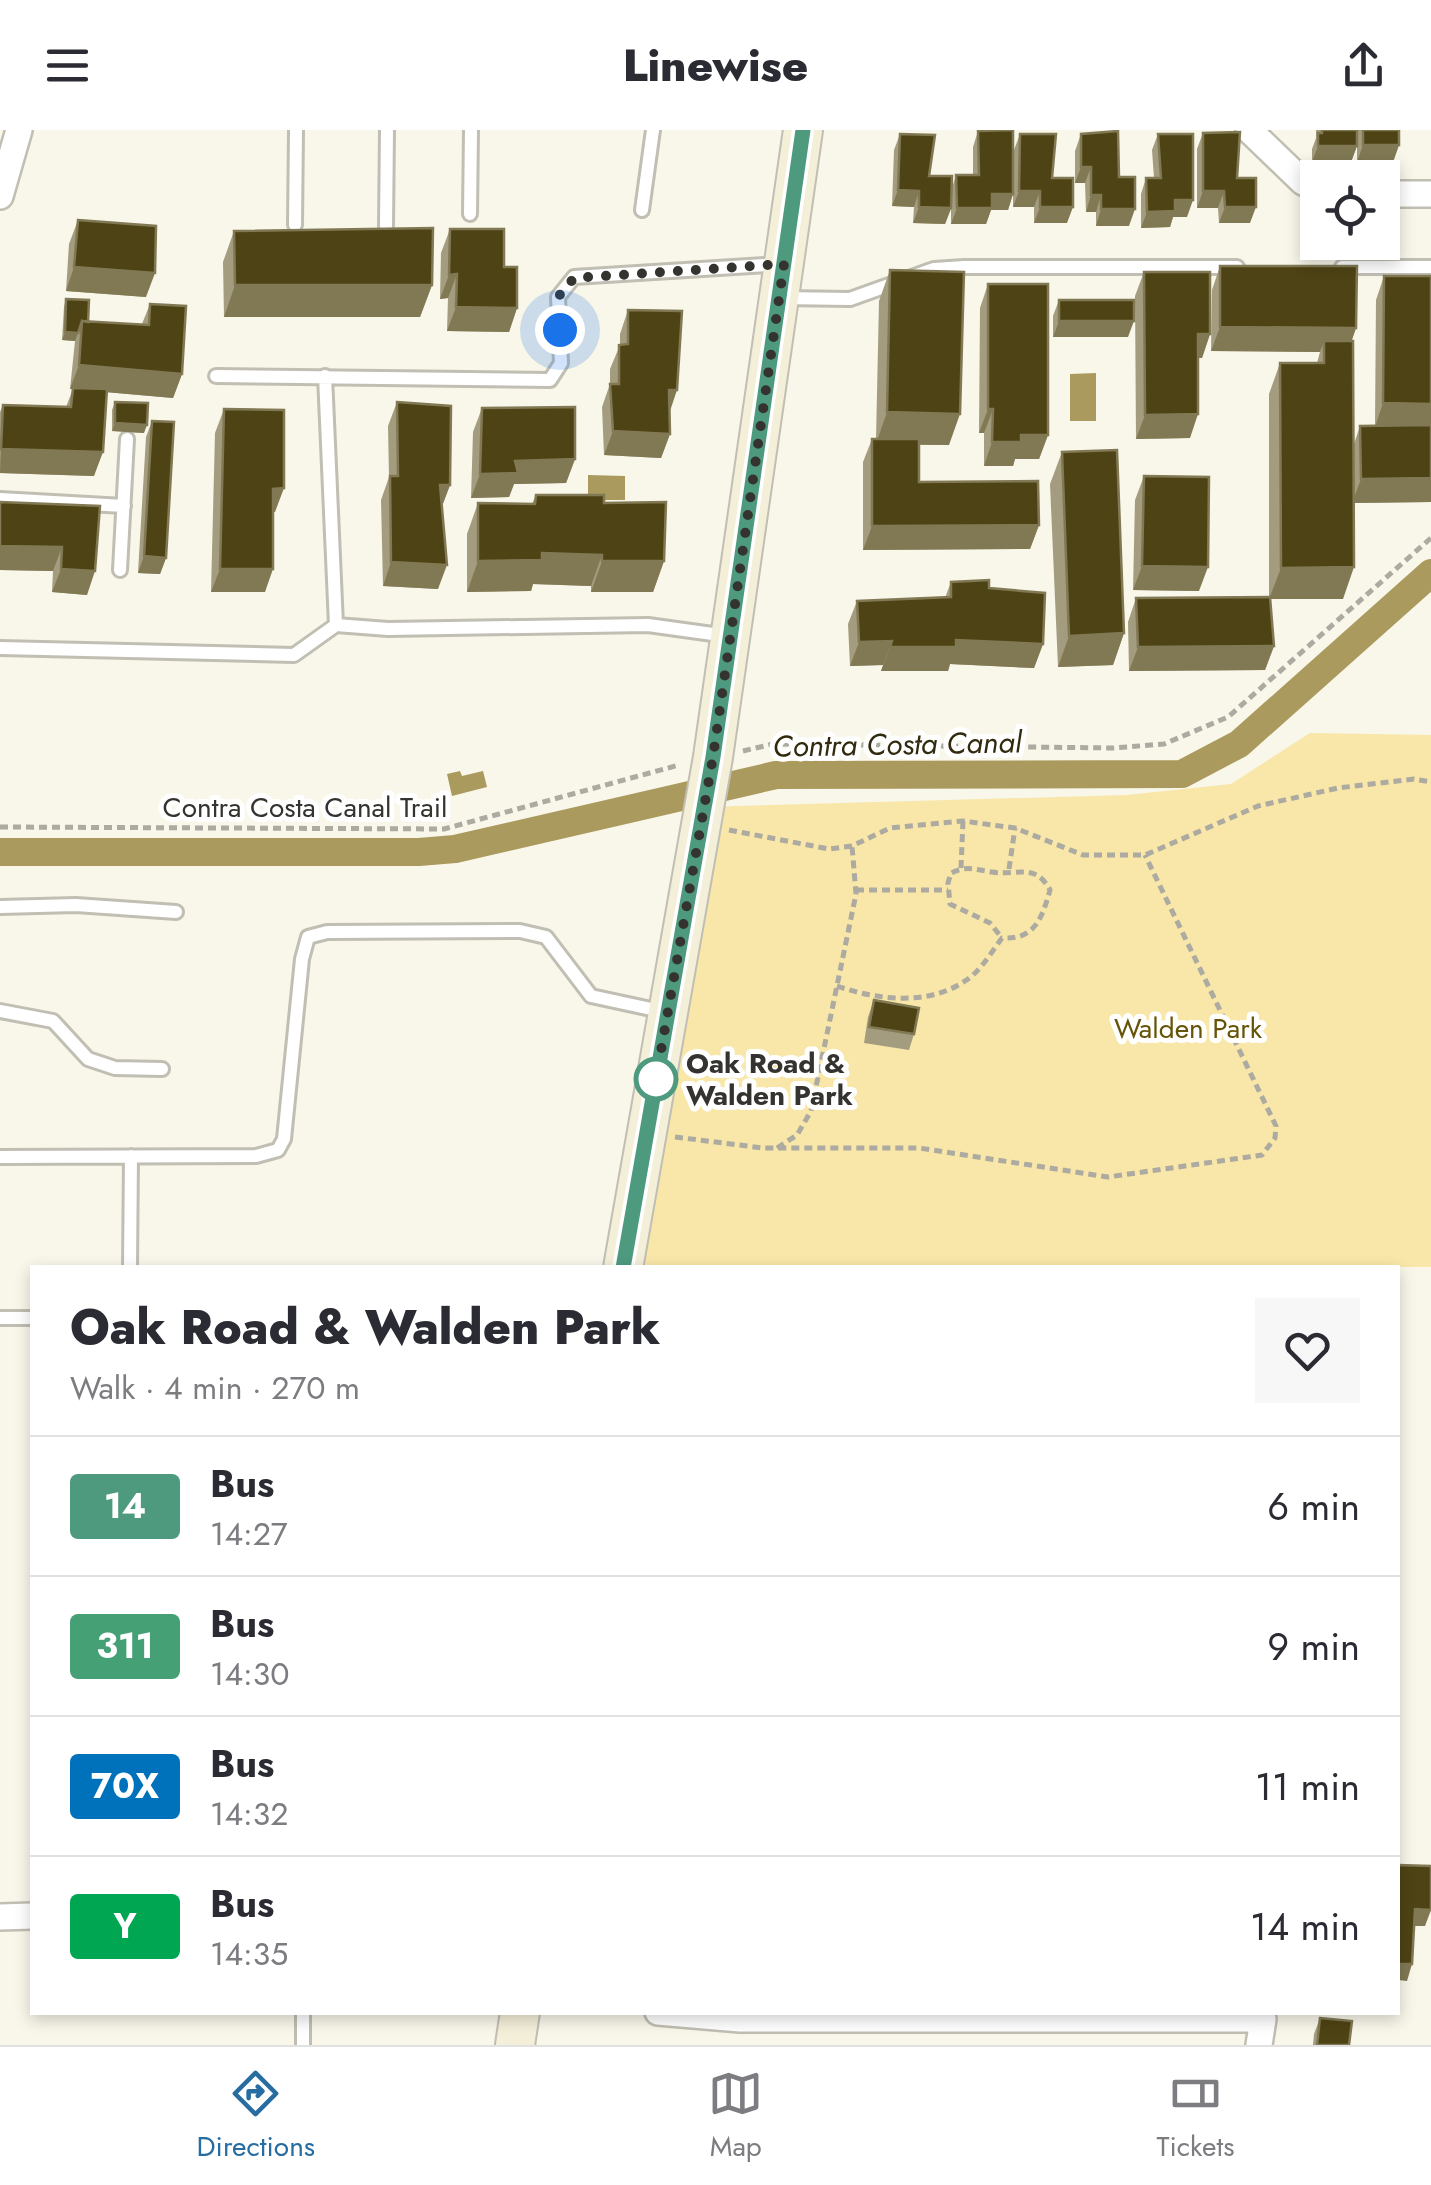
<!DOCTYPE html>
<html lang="en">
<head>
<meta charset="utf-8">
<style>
  body { margin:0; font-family:Jost,sans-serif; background:#f7f7f7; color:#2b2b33; height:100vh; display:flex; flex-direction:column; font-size:38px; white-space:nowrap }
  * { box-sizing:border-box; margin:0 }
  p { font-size:32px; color:#7c7c81 }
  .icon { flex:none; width:55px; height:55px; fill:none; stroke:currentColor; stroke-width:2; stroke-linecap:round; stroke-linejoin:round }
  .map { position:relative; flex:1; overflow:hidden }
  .side { position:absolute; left:30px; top:1135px; width:1370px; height:750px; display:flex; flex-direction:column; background:#fff; border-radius:0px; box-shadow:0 5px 15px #0003 }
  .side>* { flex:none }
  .badge { padding:0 20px; border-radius:8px; font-size:35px; line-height:65px }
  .controls { position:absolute; left:1300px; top:30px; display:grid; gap:20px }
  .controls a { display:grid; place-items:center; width:100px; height:100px; border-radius:0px; background:#fff; box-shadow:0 5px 15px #0003; font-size:50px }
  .you { position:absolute; width:50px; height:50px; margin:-25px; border:8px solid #fff; border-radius:50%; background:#1a73e8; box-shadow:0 0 0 15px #1a73e833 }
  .map>.badge { position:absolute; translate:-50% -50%; box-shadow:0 0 0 5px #fff }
  .round { display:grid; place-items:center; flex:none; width:105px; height:105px; border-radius:0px; background:#f7f7f7 }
  .head { display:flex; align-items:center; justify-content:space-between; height:170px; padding:0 40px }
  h1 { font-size:48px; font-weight:800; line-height:75px }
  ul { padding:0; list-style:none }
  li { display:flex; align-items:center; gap:30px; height:140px; padding:0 40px; border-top:2px solid #e1e1e2 }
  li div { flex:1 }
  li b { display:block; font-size:38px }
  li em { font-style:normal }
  li .badge { min-width:110px; font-weight:700; text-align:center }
  header { display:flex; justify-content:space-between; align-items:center; height:130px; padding:0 40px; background:#fff; font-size:45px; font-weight:800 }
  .dock { display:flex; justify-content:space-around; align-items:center; height:140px; border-top:2px solid #e1e1e2; background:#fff; font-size:28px; color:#7c7c81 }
  .dock a { display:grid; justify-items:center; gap:5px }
  .dock .active { color:#276da2 }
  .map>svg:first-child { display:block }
  .green { fill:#f8e7a8 }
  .water { fill:#aa9a5d }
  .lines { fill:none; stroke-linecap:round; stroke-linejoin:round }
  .canal { stroke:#aa9a5d; stroke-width:28 }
  .service-casing { stroke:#c1beb3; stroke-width:18 }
  .minor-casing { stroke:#c1beb3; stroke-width:30 }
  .secondary-casing { stroke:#c1beb3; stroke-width:42 }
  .path { stroke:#acaaa1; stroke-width:5; stroke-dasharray:8 5; stroke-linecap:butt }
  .service { stroke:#fff; stroke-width:12 }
  .minor { stroke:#fff; stroke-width:25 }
  .secondary { stroke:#f4efd9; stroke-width:38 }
  .wall { fill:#a49c7f }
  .shaded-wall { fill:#817954 }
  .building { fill:#4e4314; stroke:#817954; stroke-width:2.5 }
  .line-casing { stroke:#fff; stroke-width:22 }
  .line { stroke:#4e9a7f; stroke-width:15 }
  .walk { stroke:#34332f; stroke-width:10; stroke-dasharray:0 18 }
  .stop-dot { fill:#fff; stroke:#4e9a7f; stroke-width:5 }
  .labels { text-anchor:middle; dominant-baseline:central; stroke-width:10; stroke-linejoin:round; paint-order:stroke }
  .street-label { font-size:28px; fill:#34332f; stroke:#fff }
  .park-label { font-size:28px; fill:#665508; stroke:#fff }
  .stop-label { font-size:28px; font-weight:bold; fill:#34332f; stroke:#fff; text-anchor:start }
  .water-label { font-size:30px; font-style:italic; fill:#322a0e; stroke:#fff }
</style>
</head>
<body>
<header><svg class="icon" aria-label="menu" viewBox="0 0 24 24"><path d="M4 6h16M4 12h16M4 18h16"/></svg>Linewise<svg class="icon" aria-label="share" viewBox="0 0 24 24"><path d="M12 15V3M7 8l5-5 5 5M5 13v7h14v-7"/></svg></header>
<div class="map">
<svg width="1431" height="1915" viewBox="0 0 1431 1915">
  <rect width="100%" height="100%" fill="#f9f6ea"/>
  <path class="green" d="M1310 603 1431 605V1137H623L704 677 1127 665 1231 654Z"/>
  <path class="water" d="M1096 243V291H1070V244Z
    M588 345 625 346V370H588Z
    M460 641 462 646 483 641 487 657 452 666 447 644Z"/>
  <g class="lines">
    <path class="canal" d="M0 722H419L455 719 776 645 1182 644 1239 614 1431 443"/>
    <defs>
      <path id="service" d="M642 80 653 0
        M470 84 471 0
        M295 95 296 0
        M386 96 387 0
        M1342 137H1431
        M782 168 850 169 934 139 964 137H1237
        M216 246 550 250 561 233 558 167 574 147 782 134
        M325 246 336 495
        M0 369 124 376
        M120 440 127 309
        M0 518 294 525 336 495 388 499 648 495 727 506
        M0 777 76 775 176 782
        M0 881 53 891 88 929 115 938 162 939
        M0 1027 256 1026 278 1020 284 1009 302 829 308 807 327 802 520 801 546 807 591 866 665 882
        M130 1138 131 1026
        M0 1188H32
        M303 1882V1915"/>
      <path id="minor" d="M1249 0 1303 52 1318 59
        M1382 64H1431
        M0 66 19 0
        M0 1787 32 1786
        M658 1882 740 1889H1263L1259 1915"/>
      <path id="secondary" d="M623 1138 713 627 803 0
        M515 1915 520 1882"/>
    </defs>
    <use href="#service" class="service-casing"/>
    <use href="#minor" class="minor-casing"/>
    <use href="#secondary" class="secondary-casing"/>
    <path class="path" d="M743 621 773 614 1113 618 1164 614 1228 587 1431 408
      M0 697 444 699 679 635
      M729 700 829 719 852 716 890 698 963 691 1015 698 1083 725H1145L1258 676 1338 658 1414 649 1431 652
      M961 738 963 691
      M1009 739 1015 698
      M856 760H948
      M837 856C880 871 935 877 973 845 984 835 993 820 1002 808 1035 810 1042 788 1050 760 1035 732 1017 746 992 742 976 740 967 735 951 743L948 753 950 774 990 793 1002 808
      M675 1007 763 1018H919L1108 1047 1262 1025 1275 1008 1276 996 1145 725
      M777 1018 797 1005 811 981 856 764 852 716"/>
    <use href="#service" class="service"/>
    <use href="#minor" class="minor"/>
    <use href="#secondary" class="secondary"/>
  </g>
  <path class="wall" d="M1316 0H1357V16L1351 32H1312V19L1316 8Z
    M1357 0H1399V15L1393 32H1357Z
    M978 1 1014 20 1020 4 1052 48 1067 93H1034V77H1013V64L1008 80H991L986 94H951V79L945 94 913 93 914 77 892 76 894 20 900 4 929 46 952 58 956 45H973V17Z
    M1203 3 1237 48 1250 93H1219L1218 78H1197V19Z
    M1081 4 1119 47 1129 96H1096V82H1086L1085 53H1075V21Z
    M1158 4 1187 87H1173L1170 97 1141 98V64L1146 48H1154L1152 20Z
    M78 90 146 167 66 161 69 114Z
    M450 99 504 137 517 178 509 202 447 201 448 168 440 169 441 123Z
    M234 101 432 155 420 187H224L223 132Z
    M1220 136 1356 198 1351 211 1354 314 1360 296H1375L1376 170 1384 146H1431V372L1354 373 1343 469H1270L1274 516 1265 540 1129 541 1128 492 1136 468 1269 467V264L1280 233H1317L1320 222 1211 221 1212 160Z
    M890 140 949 315H919V352L1039 395 1030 419 863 420V332L872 309H876L879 171Z
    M1144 142 1210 204 1202 228H1198L1190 308 1136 309 1135 166Z
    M988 154 1048 305 1039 329H1015L1013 336H984V303H979L980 178Z
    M66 169 88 192 142 194 150 174 182 244 173 268 107 262 94 346 0 343V282L3 275 66 277 73 259H70L75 211 62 210 64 177Z
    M1059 170 1128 207H1053V186Z
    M628 180 669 283 670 304 661 328 604 325 602 277 610 254V239L620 215V204Z
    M115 272 144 303 112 301V280Z
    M397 272 450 355 442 376 438 459 383 456 381 370 389 347 388 296Z
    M482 278 575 329 566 353 514 354 509 367 471 368 473 302Z
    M224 279 275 382H273L265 462H211L215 303Z
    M152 291 166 428 160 444 138 443 146 307Z
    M1062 322 1124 503 1113 535 1058 537 1050 354Z
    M1144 346 1199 461 1133 460 1135 370Z
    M536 365 604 373 664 431 653 462H591V456L533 454 531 461 467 462V404L478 373 532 374Z
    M100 376 87 465 52 462 53 441 0 440Z
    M951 452 989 458 1043 514 1034 538 950 534 948 541H881L883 535 850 536 848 494 857 471 945 468Z
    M874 870 914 904 909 920 864 913 868 887Z
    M1320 1888 1349 1915H1313L1314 1904Z"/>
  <path class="shaded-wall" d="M1363 15H1399L1393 32H1357Z
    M1318 16H1357L1351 32H1312Z
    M1081 37H1091L1085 53H1075Z
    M898 60 919 61 914 77 892 76Z
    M1019 61H1040L1034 77H1013Z
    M1203 61H1224L1218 78H1197Z
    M992 64H1013L1008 80H991L986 94H951L957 78Z
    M1091 65H1101L1096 82H1086Z
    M1175 70H1193L1187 87H1173L1170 97 1141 98 1147 82Z
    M919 77 951 78 945 94 913 93Z
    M1040 77H1073L1067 93H1034Z
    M1225 77H1256L1250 93H1219Z
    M1101 79H1135L1129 96H1096Z
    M74 137 155 143 146 167 66 161Z
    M457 144 448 168 440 169 449 145Z
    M235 155H432L420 187H224Z
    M456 177 517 178 509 202 447 201Z
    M1059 191H1134L1128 207H1053Z
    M1220 197 1356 198 1348 222 1324 211 1320 222 1211 221Z
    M65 202 78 203 75 211 62 210Z
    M1198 204H1210L1202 228H1189Z
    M79 235 182 244 173 268 70 259Z
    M669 260H677L669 284Z
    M1383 273 1431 274V298L1375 297Z
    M988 279H993L984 303H979Z
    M887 282 960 284 949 315 876 314Z
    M1198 284 1190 308 1136 309 1145 285Z
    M115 293 147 295 144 303 112 301Z
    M613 301 670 304 661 328 604 325Z
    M1021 305H1048L1039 329H1015L1013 336H984L992 312Z
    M1 319 103 322 94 346 0 343Z
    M575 329 566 353 514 354 509 367 471 368 480 344 515 331Z
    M1431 348V372L1352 373 1361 349Z
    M440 355H450L441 379Z
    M284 358 275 382 265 383 273 359Z
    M1039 395 1030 419 863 420 872 396Z
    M0 416 62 417 53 441 0 440Z
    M542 423 602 425 591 456 533 454 531 461 467 462 478 431Z
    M144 426 166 428 160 444 138 443Z
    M602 431H664L653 462H591Z
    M391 432 447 435 438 459 383 456Z
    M1142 436 1208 437 1199 461 1133 460Z
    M1354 437 1343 469H1269L1281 438Z
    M61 439 95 441 87 465 52 462Z
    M220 439H273L265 462H211Z
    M1124 503 1113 535 1058 537 1069 506Z
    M956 510 1043 514 1034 538 950 534 948 541H881L890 517Z
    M892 511 883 535 850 536 859 512Z
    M1274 516 1265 540 1129 541 1138 517Z
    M1415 1779 1431 1780 1425 1796H1409Z
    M1398 1834H1412L1407 1851 1398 1850Z"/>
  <path class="building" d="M1013 0V64H992V78H957L956 45H979L978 1Z
    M1322 0H1357V16H1318V3H1322Z
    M1363 0H1399V15H1363Z
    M1118 1 1119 47H1135V79H1101V65H1091V37H1081V4Z
    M1240 2 1237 48H1256V77H1225L1224 61H1203V3Z
    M900 4 935 5 929 46H952L951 78 919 77V61L898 60Z
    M1020 4H1056L1052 48H1073V77H1040V61H1019Z
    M1158 4H1193V70H1175V81L1147 82 1146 48H1161Z
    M78 90 156 96 155 143 74 137Z
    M433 98 432 155H235L234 101Z
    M450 99H504V137H517V178L456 177 457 144 449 145Z
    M1220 136H1357L1356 198 1220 197Z
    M890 140 964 142 960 284 887 282Z
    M1144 142H1210V204H1198V284L1145 285Z
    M1384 146H1431V274L1383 273Z
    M988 154H1048V305H1021V312H992L993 279H988Z
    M66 169 89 170 88 192 82 191 78 203 65 202Z
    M1059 170H1134V191H1059Z
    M150 174 186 176 182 244 79 235 82 191 149 195Z
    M628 180 682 181 677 260H669L670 304 613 301 610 254H619V215L628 214Z
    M1324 211H1353L1354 437 1281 438 1280 233H1324Z
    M73 258 107 259 103 322 1 319 3 275 71 277Z
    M115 272 148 273 147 295 115 293Z
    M397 272 451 276 450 355H440L447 435 391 432 390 346H398Z
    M575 277V329L515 331 518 343 480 344 482 278Z
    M224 279 284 280V358L273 359V439H220Z
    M152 291 174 292 166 428 144 426Z
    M1431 295V348L1361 349 1360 296Z
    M872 309H919V352L1038 351 1039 395 872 396Z
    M1117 320 1124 503 1069 506 1062 322Z
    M1144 346 1209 347 1208 437 1142 436Z
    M536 365H604V373L666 372 664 431H602V425L542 423V430L478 431V373L535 374Z
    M0 372 100 376 95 441 61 439 62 417 0 416Z
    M989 450V458L1045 463 1043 514 956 510V517H890L892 511 859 512 857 471 951 467V452Z
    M1270 467 1274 516 1138 517 1136 468Z
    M874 870 919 878 914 904 869 897Z
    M1398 1735 1431 1736V1780L1415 1779 1412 1834H1398Z
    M1320 1888 1352 1891 1349 1915H1317Z"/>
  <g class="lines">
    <defs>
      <path id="line" d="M623 1138 713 627 803 0"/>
    </defs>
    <use href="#line" class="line-casing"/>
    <use href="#line" class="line"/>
    <path class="walk" d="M560 200 558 167 574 148 784 134 713 627 656 949"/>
  </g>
  <circle class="stop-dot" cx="656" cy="949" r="20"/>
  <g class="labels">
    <g class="street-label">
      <text x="305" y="677">Contra Costa Canal Trail</text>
    </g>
    <g class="park-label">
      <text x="1188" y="898">Walden Park</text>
    </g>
    <g class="stop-label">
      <text x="686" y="933">Oak Road &amp;<tspan x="686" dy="32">Walden Park</tspan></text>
    </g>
    <g class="water-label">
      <text transform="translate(897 614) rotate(-1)">Contra Costa Canal</text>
    </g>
  </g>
</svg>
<div class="controls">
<a><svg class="icon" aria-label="locate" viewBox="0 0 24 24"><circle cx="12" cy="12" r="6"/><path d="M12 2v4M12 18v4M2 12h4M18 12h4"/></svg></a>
</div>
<div class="you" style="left:560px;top:200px"></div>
<section class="side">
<div class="head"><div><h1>Oak Road &amp; Walden Park</h1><p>Walk · 4 min · 270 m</p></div><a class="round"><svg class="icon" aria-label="heart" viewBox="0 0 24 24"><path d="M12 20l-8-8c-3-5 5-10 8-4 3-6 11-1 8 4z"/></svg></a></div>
<ul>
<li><span class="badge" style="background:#4e9a7f;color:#fff">14</span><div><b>Bus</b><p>14:27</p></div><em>6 min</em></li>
<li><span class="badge" style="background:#46a076;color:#fff">311</span><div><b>Bus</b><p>14:30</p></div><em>9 min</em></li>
<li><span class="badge" style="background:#0072bc;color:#fff">70X</span><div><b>Bus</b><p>14:32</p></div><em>11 min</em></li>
<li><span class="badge" style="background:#00a651;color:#fff">Y</span><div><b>Bus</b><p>14:35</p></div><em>14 min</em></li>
</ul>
</section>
</div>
<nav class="dock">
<a class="active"><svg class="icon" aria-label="directions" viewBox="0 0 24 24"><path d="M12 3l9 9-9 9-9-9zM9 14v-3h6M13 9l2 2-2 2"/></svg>Directions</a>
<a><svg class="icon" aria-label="map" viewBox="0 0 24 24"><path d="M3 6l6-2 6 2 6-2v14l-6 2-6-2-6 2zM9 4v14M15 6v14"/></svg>Map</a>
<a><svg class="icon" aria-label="tickets" viewBox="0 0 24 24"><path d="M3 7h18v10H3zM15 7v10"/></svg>Tickets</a>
</nav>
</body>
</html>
